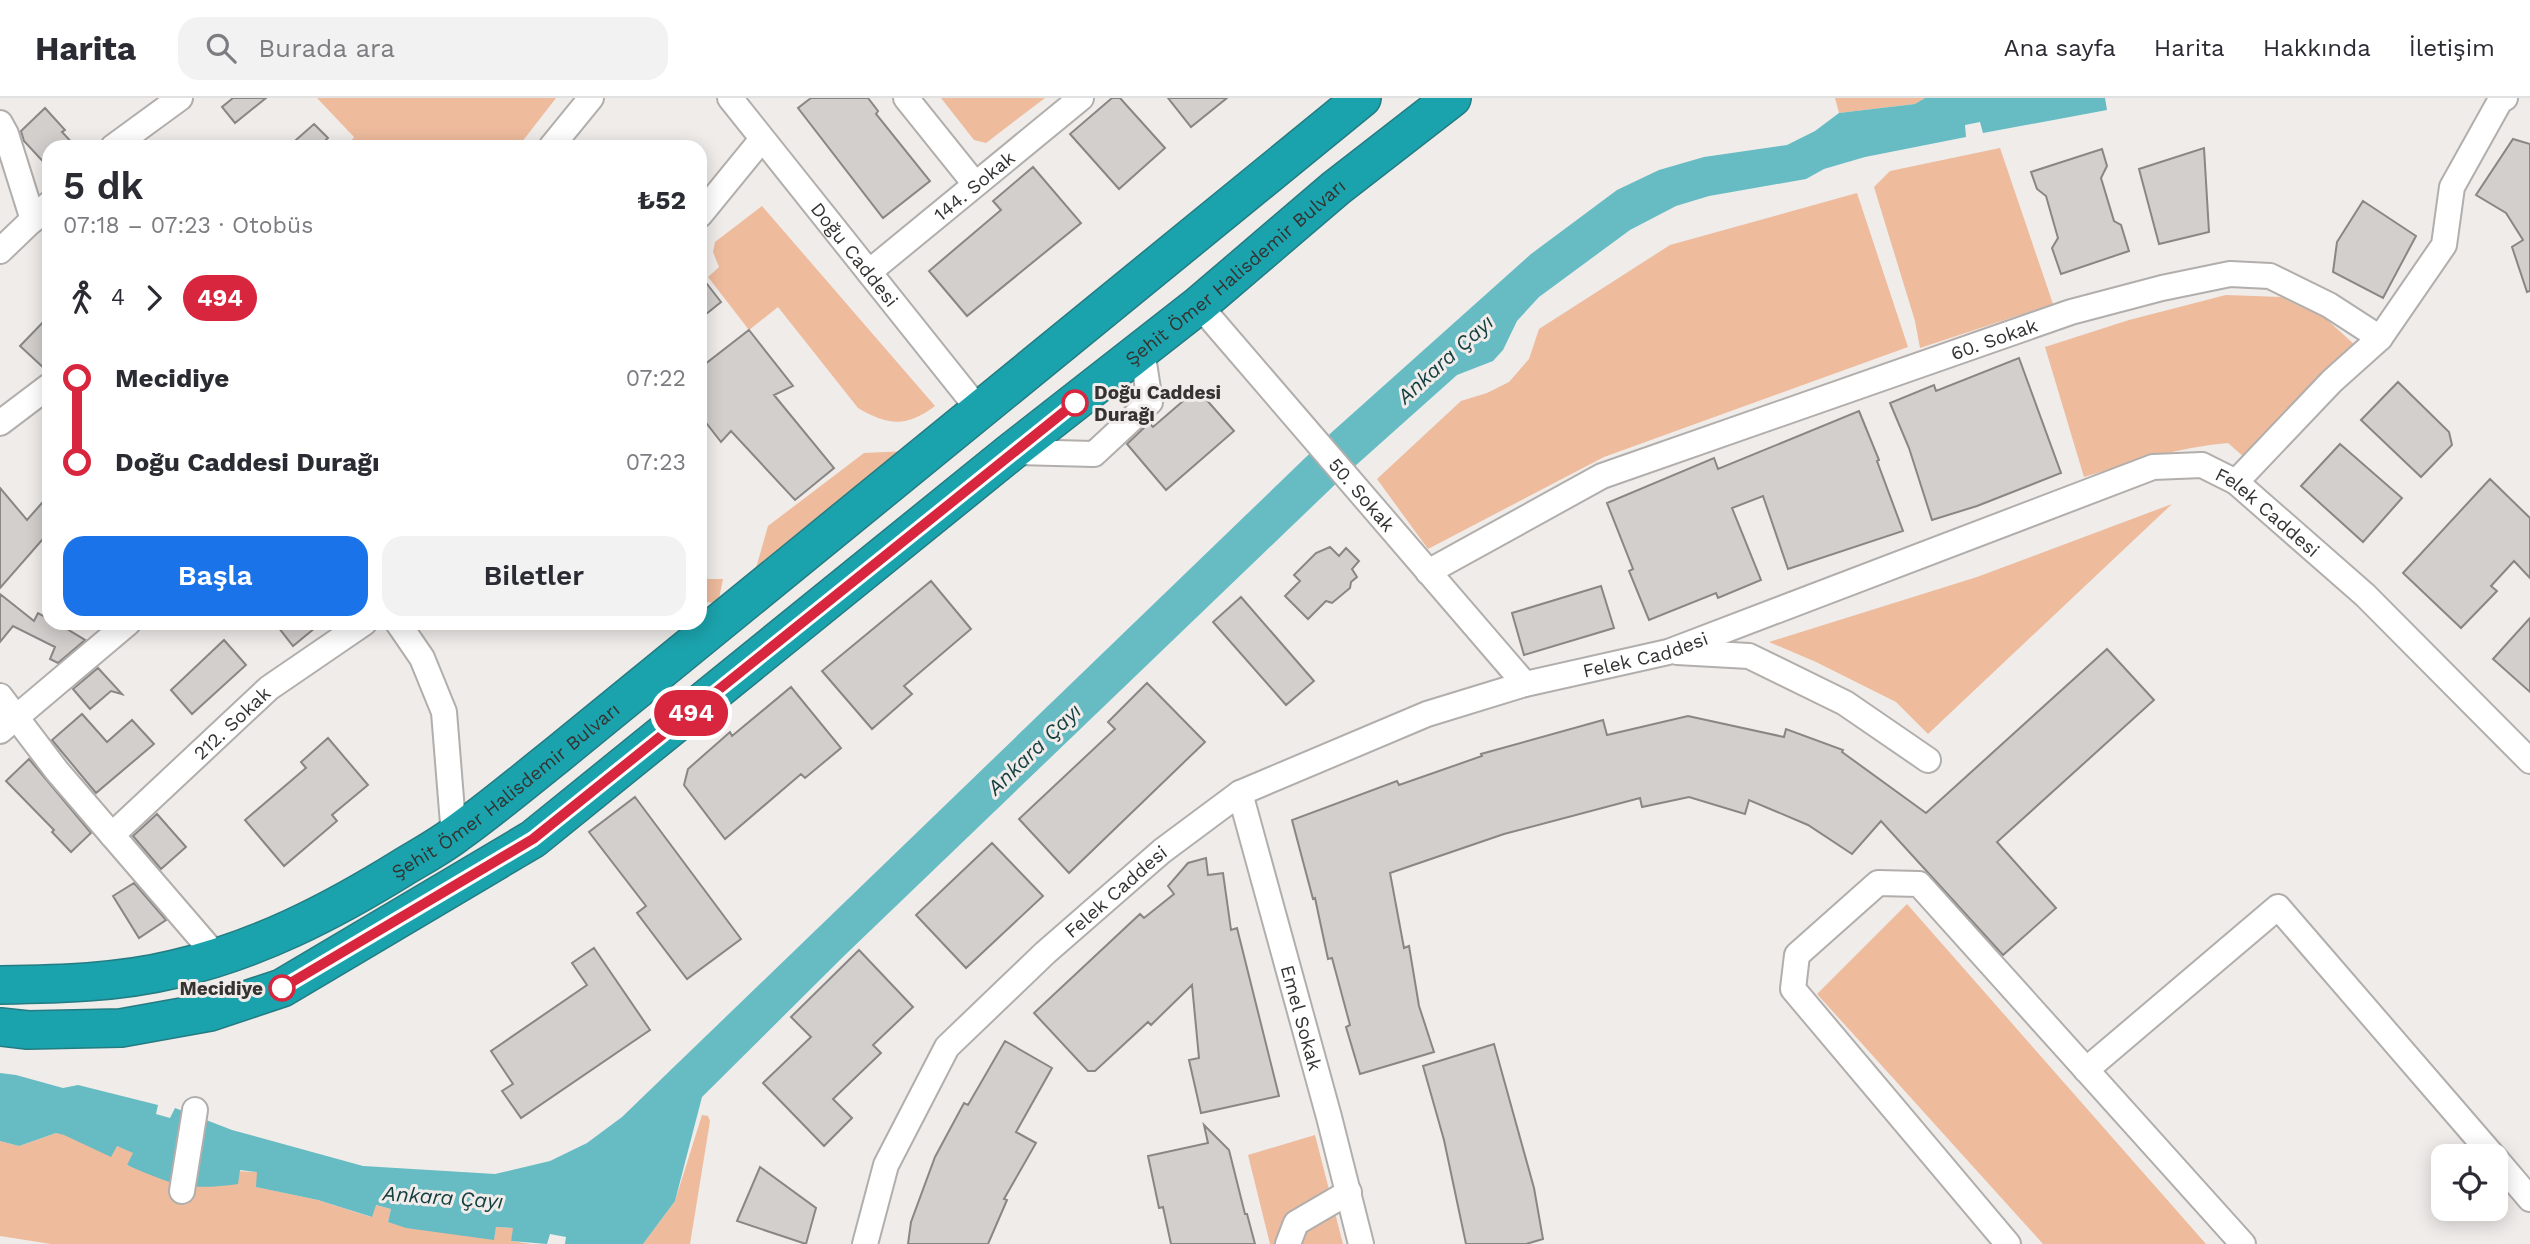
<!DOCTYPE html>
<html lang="tr">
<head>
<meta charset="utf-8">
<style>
  body { margin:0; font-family:"Work Sans",sans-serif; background:#f2f2f3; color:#2b2b33; height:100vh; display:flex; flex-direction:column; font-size:26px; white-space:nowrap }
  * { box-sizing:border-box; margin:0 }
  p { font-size:23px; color:#7c7c81 }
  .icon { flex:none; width:38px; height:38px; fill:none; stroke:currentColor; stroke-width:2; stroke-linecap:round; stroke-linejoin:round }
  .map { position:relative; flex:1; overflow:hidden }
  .side { position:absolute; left:42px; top:42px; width:665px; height:490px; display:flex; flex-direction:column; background:#fff; border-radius:21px; box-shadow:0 4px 18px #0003 }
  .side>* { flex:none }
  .badge { padding:0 14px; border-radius:23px; font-size:24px; line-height:46px }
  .fabs { position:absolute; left:2431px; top:1046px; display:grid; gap:14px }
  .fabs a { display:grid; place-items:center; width:77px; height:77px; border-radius:14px; background:#fff; box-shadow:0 4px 18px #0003; font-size:35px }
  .map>.badge { position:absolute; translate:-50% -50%; box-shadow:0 0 0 4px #fff }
  .legs { display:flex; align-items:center; gap:10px; height:77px; padding:0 21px; font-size:23px }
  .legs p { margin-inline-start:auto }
  .overview { display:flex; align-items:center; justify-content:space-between; height:119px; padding:0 21px }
  h1 { font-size:38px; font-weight:600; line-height:52px }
  .primary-button { display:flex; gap:14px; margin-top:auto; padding:14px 21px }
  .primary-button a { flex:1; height:80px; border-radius:21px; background:#1a73e8; color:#fff; font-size:28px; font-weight:600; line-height:80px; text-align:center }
  .primary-button a+a { background:#f2f2f3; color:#2b2b33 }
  ul { padding:0 21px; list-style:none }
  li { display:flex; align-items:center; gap:24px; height:84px; font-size:26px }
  li i { display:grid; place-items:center; width:10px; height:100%; margin:0 9px; background:currentColor }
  li i::after { content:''; width:18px; height:18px; margin:-9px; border:5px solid; border-radius:50%; background:#fff }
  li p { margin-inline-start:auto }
  li:first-child i { background:linear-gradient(#0000 50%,currentColor 0) }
  li:last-child i { background:linear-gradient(currentColor 50%,#0000 0) }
  header { display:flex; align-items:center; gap:42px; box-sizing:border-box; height:98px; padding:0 35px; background:#fff; border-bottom:2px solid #e1e1e2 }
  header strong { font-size:33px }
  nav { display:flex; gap:38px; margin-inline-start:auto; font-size:24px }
  .search { width:490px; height:63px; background:#f2f2f3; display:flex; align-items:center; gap:18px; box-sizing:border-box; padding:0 24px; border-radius:21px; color:#7c7c81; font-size:26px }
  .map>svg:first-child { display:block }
  .green { fill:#eebb9d }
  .water { fill:#67bbc3 }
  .building { fill:#d2cfcd; stroke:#898684; stroke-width:2 }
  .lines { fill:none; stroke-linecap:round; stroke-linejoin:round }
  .minor-casing { stroke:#b1aeac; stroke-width:28 }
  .highway-casing { stroke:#247c82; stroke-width:40 }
  .minor { stroke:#fff; stroke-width:24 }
  .highway { stroke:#1ba3ad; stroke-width:37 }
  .line-1-casing { stroke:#fff; stroke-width:16 }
  .line-1 { stroke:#d7263d; stroke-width:10 }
  .stop-1-dot { fill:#fff; stroke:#d7263d; stroke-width:3.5 }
  .labels { text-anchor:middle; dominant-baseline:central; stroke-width:6; stroke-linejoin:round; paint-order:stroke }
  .street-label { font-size:19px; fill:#343332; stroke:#efecea }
  .stop-label { font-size:19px; font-weight:bold; fill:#343332; stroke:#efecea; text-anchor:start }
  .water-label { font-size:21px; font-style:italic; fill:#143d40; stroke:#efecea }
</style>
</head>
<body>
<header>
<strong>Harita</strong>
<div class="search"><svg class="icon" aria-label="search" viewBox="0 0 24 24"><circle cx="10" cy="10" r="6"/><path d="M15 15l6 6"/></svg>Burada ara</div>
<nav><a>Ana sayfa</a><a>Harita</a><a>Hakkında</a><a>İletişim</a></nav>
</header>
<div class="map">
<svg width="2530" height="1146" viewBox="0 0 2530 1146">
  <rect width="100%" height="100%" fill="#efecea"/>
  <path class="green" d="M317 0H556L518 49H347L354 39Z
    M941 0H1045L986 45 974 42Z
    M1835 0H1925L1915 6 1839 15Z
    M2000 50 2053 206 1920 250 1915 223 1874 89 1890 73Z
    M1857 95 1908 249 1604 359 1428 451 1377 381 1461 303 1487 295 1509 284 1529 261 1539 231 1670 147Z
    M762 108 935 308C907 329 889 328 858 310L778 209 749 232 708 179 719 169 713 154 715 144Z
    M2226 197 2281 199 2325 220 2355 247 2245 360 2228 345C2179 349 2131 365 2084 379L2045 249 2129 222Z
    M908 353 754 477 768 428 864 355Z
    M2172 406 1928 636 1896 604 1816 564 1769 544 1977 479Z
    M700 475 708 481H723L718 505 703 504 700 501Z
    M1907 806 2206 1146H2043L1817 896Z
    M702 1017 708 1018 710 1023 690 1146H643L675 1103Z
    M56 1035 117 1048 134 1055 127 1068 258 1074 257 1089 318 1102 371 1119 375 1107 391 1111 388 1124 494 1141 496 1129 514 1130 511 1143 531 1146H51L0 1138V1043L19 1048Z
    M1315 1037 1343 1146H1270L1248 1057Z"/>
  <path class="water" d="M1925 0H2105L2107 12 1983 35 1980 24 1965 27 1966 39 1865 59 1824 71 1806 81 1709 98 1676 108 1630 132 1539 199 1517 223 1503 252 1493 263 1457 277 1345 377 846 856 702 999 675 1103 643 1146H565L566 1139 550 1136 547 1146 511 1143 513 1130 496 1129 494 1142 406 1130 388 1124 391 1111 376 1107 372 1119 318 1102 256 1089 257 1074 240 1072 238 1086C187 1093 173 1087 127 1067L133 1055 117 1048 111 1059 64 1037 56 1035 19 1048 0 1043V975L16 977 63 990 78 987 158 1007 156 1016 170 1020 175 1010 232 1032 363 1068 495 1076 550 1063 587 1045 622 1019 1332 334 1531 156 1617 92 1659 72 1704 59 1787 47 1815 33 1839 15 1915 6Z"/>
  <path class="building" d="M233 0H266L235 25 222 9Z
    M811 0H868L878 13 876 16 930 83 883 120 798 10Z
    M1112 0H1120L1165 50 1119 91 1070 36Z
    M1168 0H1227L1191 29Z
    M45 10 65 32 62 34 76 49H49V70L24 43 21 33Z
    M314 26 328 40 318 49H288Z
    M2513 41 2530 46V193L2527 194 2512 149 2523 142 2506 115 2476 97Z
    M2204 50 2209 134 2159 146 2139 71Z
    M2102 51 2107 68 2101 80 2114 123 2121 127 2129 153 2061 176 2052 150 2058 140 2046 98 2037 91 2031 74Z
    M1033 69 1081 125 967 218 929 173 1001 112 993 103Z
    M2363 103 2416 138 2383 200 2333 174 2337 144Z
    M700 177 721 204 700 221Z
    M49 218V273H47L20 248Z
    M749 232 793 288 774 297 834 370 795 402 731 333 721 344 700 317V270Z
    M2019 260 2061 375 1977 408 1932 422 1909 350 1890 305 1934 287 1936 293Z
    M2398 284 2449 334 2452 347 2421 379 2361 322Z
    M1197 291 1234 333 1166 392 1127 346 1149 325 1153 329Z
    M1859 313 1879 362 1877 363 1903 433 1788 471 1763 398 1732 410 1761 482 1718 500 1716 495 1649 522 1629 473 1633 471 1607 405 1714 360 1718 371Z
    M2340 346 2402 400 2363 444 2301 388Z
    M2490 381 2530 420V480L2514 463 2491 488 2497 493 2461 530 2403 475Z
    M0 390 27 422 49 397V434L0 490Z
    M1330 449 1339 458 1346 450 1359 463 1352 471 1357 479 1351 484 1350 490 1332 505 1326 503 1308 521 1285 498 1300 483 1294 477 1316 455Z
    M931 483 971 531 904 588 912 596 872 631 822 573Z
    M1601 488 1614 530 1524 557 1512 515Z
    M0 496 34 523 38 515 49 521V525H57L85 542 58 565 50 561 55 549 13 528 0 544Z
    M1241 499 1314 583 1286 607 1213 524Z
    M2530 520V594L2493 561Z
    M275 525H321L293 548Z
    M224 542 246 567 192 616 171 592Z
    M2107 551 2154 602 1997 744 2056 810 2003 857 1881 723 1852 756 1808 727 1749 702 1745 716 1689 699 1642 709 1640 700 1504 736 1390 775 1404 850 1409 848 1419 908 1434 954 1360 976 1346 929 1350 927 1332 860 1328 861 1315 800 1313 801 1292 722 1397 683 1399 687 1482 658 1481 656 1603 622 1607 637 1688 618 1784 639 1786 631 1843 652 1842 654 1926 715Z
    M98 570 122 596 111 593 90 611 73 591Z
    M1147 585 1205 644 1069 775 1019 721 1115 631 1108 624Z
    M791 589 841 650 805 680 801 676 725 741 684 687 688 671 730 634 732 638Z
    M82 616 107 644 132 622 154 646 96 695 52 642Z
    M328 640 368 687 332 717 337 723 284 768 245 722 306 670 301 664Z
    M29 661 91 735 71 754 52 734 54 732 6 683Z
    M635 699 741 841 687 881 637 815 646 808 589 734Z
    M157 716 186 749 161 771 133 738Z
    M992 745 1043 798 966 870 916 817Z
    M1206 760 1208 777 1223 775 1231 832 1237 830 1279 998 1201 1015 1189 962 1199 960 1192 887 1151 927 1148 924 1095 973H1088L1034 915 1140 816 1144 820 1174 796 1168 788 1188 765Z
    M134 785 166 822 139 840 113 798Z
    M594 850 650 932 521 1020 502 993 513 986 491 953 587 887 572 865Z
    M859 852 913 909 873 947 881 955 833 1001 852 1020 824 1048 763 985 811 939 791 919Z
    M1005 943 1052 970 1016 1034 1036 1045 1004 1101 1007 1102 988 1146H908L911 1124 935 1059 964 1005 968 1007Z
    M1494 946 1534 1090 1543 1141 1526 1146H1466L1444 1042 1423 968Z
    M1204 1027 1229 1052 1245 1116H1247L1255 1146H1171L1163 1109 1159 1110 1148 1058 1208 1045Z
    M760 1069 816 1110 806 1146 737 1123Z"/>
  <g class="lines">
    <defs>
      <g id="minor">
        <path id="s1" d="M730 0 979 312"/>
        <path d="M906 0 975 86"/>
        <path d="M0 25 6 36 33 122"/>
        <path d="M113 49 180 0"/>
        <path d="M551 49 591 0"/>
        <path d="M700 117 762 41"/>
        <path d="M0 153 49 106"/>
        <path id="s2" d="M869 174 1081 0"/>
        <path id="s3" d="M1199 207 1525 586"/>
        <path d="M2380 240 2444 147 2452 89 2500 3 2505 0"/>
        <path d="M0 325 49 288"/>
        <path d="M1011 354 1094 356 1150 304 1142 252"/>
        <path id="s4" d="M1428 474 1602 378 2071 214 2162 190 2230 176 2270 178 2329 207 2380 240 2332 283 2236 384"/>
        <path d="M398 525 422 560 444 614 454 738"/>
        <path d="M1677 554 1749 558 1845 605 1928 662"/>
        <path d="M0 598 57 673 217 859"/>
        <path d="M0 633 128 525"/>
        <path id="s5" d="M1240 695 1329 1019 1361 1146"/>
        <path id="s6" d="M112 737 269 590 364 525"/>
        <path d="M2086 972 2278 809 2494 1059"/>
        <path d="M2496 1061 2530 1101"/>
        <path d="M182 1093 195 1012"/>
        <path id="s7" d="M865 1146 886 1067 947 949 1045 855 1162 753 1240 695 1427 616 1525 586 1668 554 2153 369 2202 367 2236 384 2365 497 2530 663"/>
        <path d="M1288 1146 1296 1125 1349 1094"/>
        <path d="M2008 1146 1793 891 1797 857 1878 785 1919 786 2243 1146"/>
      </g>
      <g id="highway">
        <path id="s8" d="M0 887C58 886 118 885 175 871 257 852 331 814 402 770 420 759 439 749 456 736 491 711 523 684 557 657L1362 0"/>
        <path id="s9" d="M0 929 28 932 121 930 210 914 282 890 533 741 1011 354 1199 207 1336 90 1452 0"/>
      </g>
    </defs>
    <use href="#minor" class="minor-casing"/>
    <use href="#highway" class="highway-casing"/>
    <use href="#minor" class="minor"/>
    <use href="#highway" class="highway"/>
  </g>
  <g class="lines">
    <defs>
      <path id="line-1" d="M282 890 533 741 1075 305"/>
    </defs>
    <use href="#line-1" class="line-1-casing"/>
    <use href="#line-1" class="line-1"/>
  </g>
  <g class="stop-1-dot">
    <circle cx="1075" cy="305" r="12"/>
    <circle cx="282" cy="890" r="12"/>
  </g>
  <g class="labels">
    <g class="street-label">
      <text stroke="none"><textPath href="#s2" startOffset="136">144. Sokak</textPath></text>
      <text stroke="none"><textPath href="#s1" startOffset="200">Doğu Caddesi</textPath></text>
      <text stroke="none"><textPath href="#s9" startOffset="1482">Şehit Ömer Halisdemir Bulvarı</textPath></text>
      <text stroke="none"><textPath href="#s4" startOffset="614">60. Sokak</textPath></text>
      <text stroke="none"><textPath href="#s3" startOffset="250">50. Sokak</textPath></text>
      <text stroke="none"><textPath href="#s7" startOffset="1704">Felek Caddesi</textPath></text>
      <text stroke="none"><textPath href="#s7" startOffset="1032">Felek Caddesi</textPath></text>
      <text stroke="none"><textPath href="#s6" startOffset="164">212. Sokak</textPath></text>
      <text stroke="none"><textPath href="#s8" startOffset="555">Şehit Ömer Halisdemir Bulvarı</textPath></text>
      <text stroke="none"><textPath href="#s7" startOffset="444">Felek Caddesi</textPath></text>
      <text stroke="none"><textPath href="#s5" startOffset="233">Emel Sokak</textPath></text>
    </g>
    <g class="stop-label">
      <text x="1094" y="294">Doğu Caddesi<tspan x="1094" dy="22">Durağı</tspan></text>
      <text x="263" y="890" text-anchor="end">Mecidiye</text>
    </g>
    <g class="water-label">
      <text transform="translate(1445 261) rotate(-42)">Ankara Çayı</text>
      <text transform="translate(1034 651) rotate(-44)">Ankara Çayı</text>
      <text transform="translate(443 1099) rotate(4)">Ankara Çayı</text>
    </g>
  </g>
</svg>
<div class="fabs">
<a><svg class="icon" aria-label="locate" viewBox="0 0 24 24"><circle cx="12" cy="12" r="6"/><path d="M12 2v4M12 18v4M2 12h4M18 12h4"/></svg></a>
</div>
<b class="badge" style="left:691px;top:615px;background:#d7263d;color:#fff">494</b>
<section class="side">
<div class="overview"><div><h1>5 dk</h1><p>07:18 – 07:23 · Otobüs</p></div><b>₺52</b></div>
<div class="legs"><svg class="icon" aria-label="walk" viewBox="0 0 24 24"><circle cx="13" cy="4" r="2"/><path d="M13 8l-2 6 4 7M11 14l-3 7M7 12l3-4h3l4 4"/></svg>4<svg class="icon" aria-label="forward" viewBox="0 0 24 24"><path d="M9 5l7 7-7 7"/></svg><b class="badge" style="background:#d7263d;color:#fff">494</b></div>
<ul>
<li><i style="color:#d7263d"></i><b>Mecidiye</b><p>07:22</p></li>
<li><i style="color:#d7263d"></i><b>Doğu Caddesi Durağı</b><p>07:23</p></li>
</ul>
<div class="primary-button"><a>Başla</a><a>Biletler</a></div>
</section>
</div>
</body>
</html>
